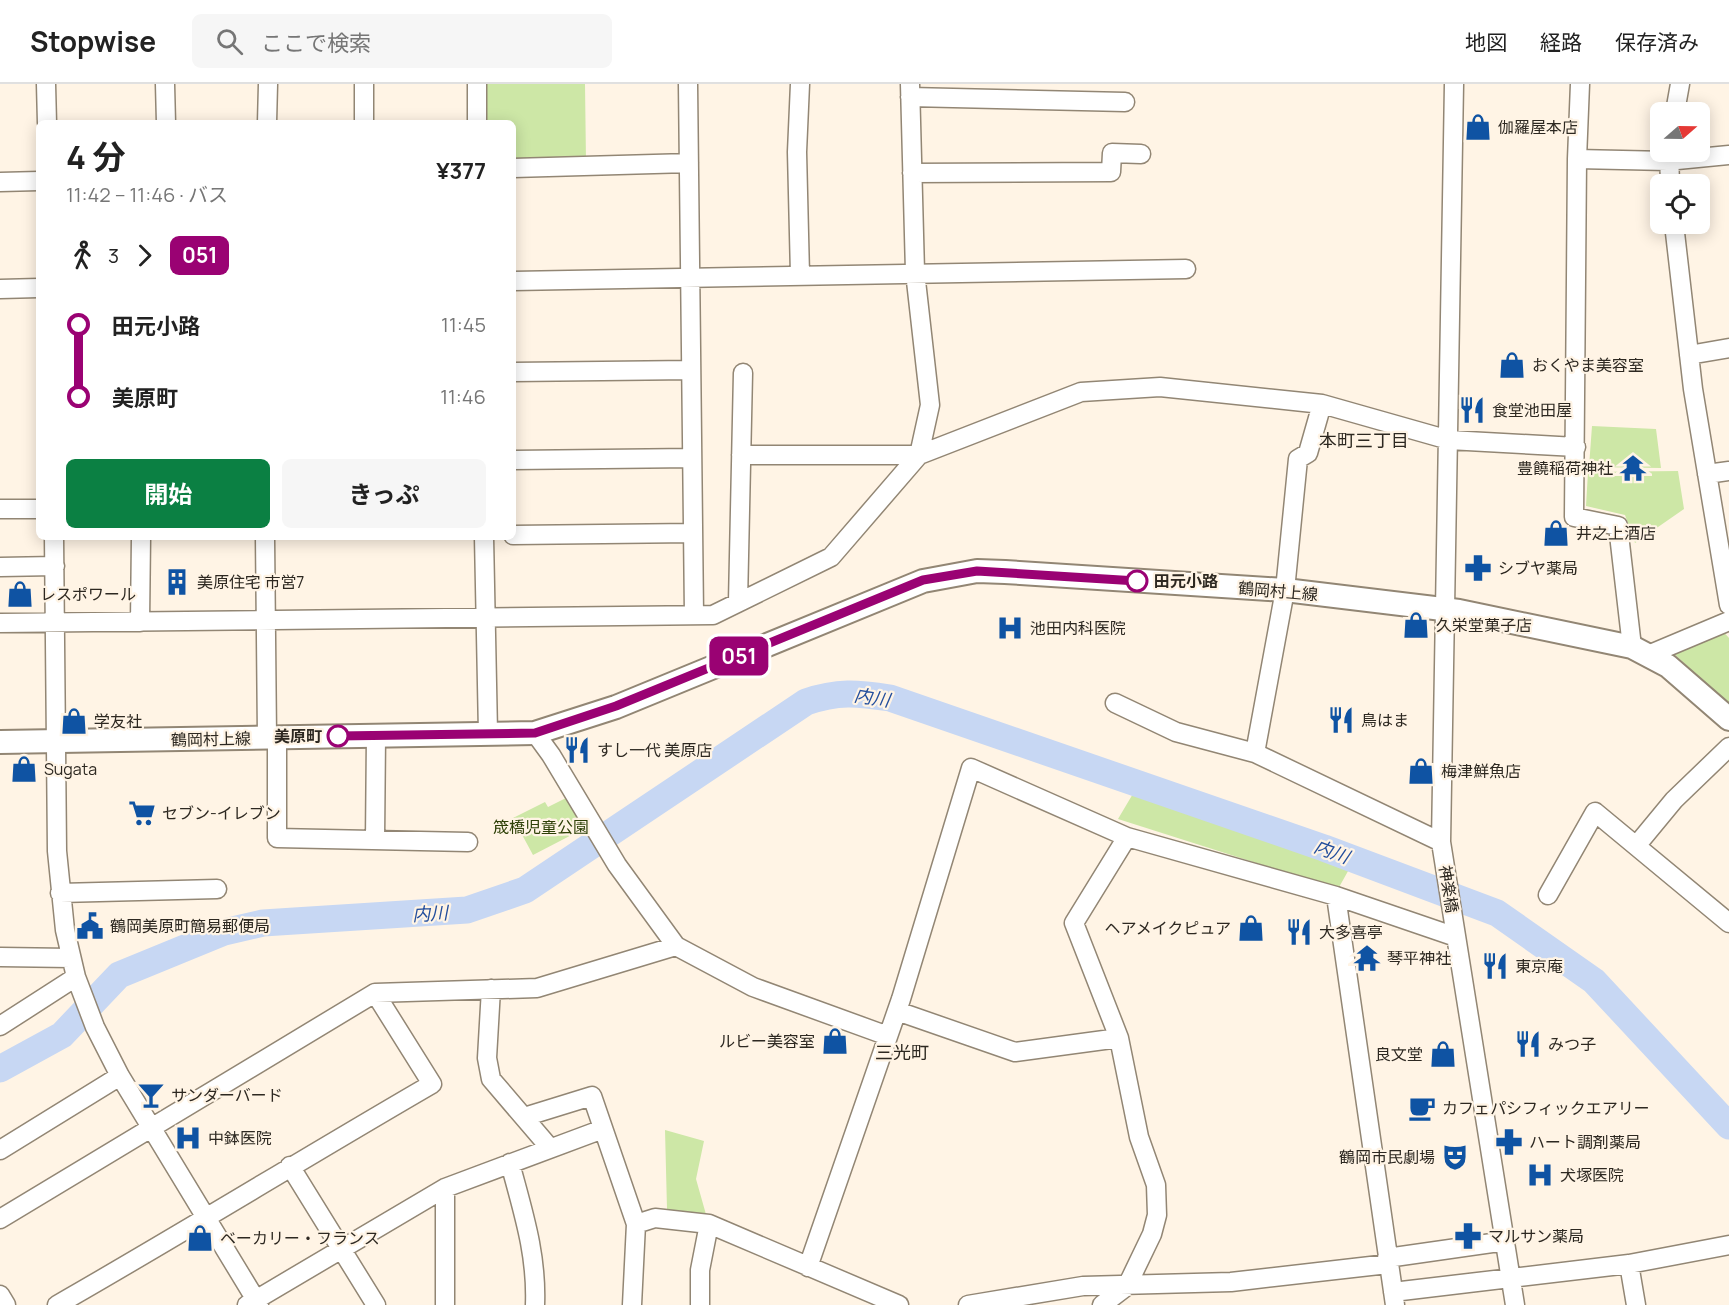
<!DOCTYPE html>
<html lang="ja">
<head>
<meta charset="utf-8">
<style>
  body { margin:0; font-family:Manrope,"Noto Sans JP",sans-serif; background:#f6f6f6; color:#222; height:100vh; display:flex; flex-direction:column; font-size:22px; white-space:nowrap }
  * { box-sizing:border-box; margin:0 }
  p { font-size:20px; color:#767676 }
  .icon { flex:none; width:33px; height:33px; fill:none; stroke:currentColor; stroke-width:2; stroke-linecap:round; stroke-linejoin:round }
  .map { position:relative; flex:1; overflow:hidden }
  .side { position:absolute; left:36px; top:36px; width:480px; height:420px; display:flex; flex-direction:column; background:#fff; border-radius:9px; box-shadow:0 3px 15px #0003 }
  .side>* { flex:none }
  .badge { padding:0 12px; border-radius:9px; font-size:21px; line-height:39px }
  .needle { width:39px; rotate:70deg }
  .buttons { position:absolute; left:1650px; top:18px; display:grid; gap:12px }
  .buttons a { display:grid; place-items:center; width:60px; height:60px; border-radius:9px; background:#fff; box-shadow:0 3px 15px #0003; font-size:30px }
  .map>.badge { position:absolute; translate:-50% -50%; box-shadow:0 0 0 3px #fff }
  .legs { display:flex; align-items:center; gap:9px; height:66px; padding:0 30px; font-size:20px }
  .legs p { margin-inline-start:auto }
  .overview { display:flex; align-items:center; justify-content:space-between; height:102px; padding:0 30px }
  h1 { font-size:33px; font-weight:700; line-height:45px }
  .action { display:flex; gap:12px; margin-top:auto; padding:12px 30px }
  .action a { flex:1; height:69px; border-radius:9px; background:#0b8043; color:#fff; font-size:24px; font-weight:700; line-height:69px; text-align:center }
  .action a+a { background:#f6f6f6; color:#222 }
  ul { padding:0 30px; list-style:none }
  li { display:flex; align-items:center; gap:21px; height:72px; font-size:22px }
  li i { display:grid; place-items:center; width:9px; height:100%; margin:0 8px; background:currentColor }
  li i::after { content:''; width:15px; height:15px; margin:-8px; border:4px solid; border-radius:50%; background:#fff }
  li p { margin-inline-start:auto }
  li:first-child i { background:linear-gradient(#0000 50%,currentColor 0) }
  li:last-child i { background:linear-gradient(currentColor 50%,#0000 0) }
  header { display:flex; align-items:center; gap:36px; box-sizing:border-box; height:84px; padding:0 30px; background:#fff; border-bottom:2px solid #e0e0e0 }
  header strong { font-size:28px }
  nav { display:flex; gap:33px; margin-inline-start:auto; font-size:21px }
  .search { width:420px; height:54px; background:#f6f6f6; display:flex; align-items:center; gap:15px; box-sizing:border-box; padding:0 21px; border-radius:9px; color:#767676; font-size:22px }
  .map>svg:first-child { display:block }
  .green { fill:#cde7a6 }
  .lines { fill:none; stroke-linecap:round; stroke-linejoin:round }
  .river { stroke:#c7d7f3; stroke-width:27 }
  .minor-casing { stroke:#928674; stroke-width:21 }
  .major-casing { stroke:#928674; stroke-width:26 }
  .minor { stroke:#fff; stroke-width:18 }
  .major { stroke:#fff; stroke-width:22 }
  .line-1-casing { stroke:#fff; stroke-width:14 }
  .line-1 { stroke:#9a0273; stroke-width:9 }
  .stop-1-dot { fill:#fff; stroke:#9a0273; stroke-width:3 }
  .labels { text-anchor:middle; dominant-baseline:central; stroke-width:4.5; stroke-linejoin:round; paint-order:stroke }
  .poi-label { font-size:16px; fill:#2d2821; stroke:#fff4e5; text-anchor:start }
  .stop-label { font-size:16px; font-weight:bold; fill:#2d2821; stroke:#fff4e5; text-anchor:start }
  .street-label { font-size:16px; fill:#2d2821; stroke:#fff4e5 }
  .park-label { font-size:16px; fill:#2e4007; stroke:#fff4e5 }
  .neighbourhood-label { font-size:18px; fill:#2d2821; stroke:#fff4e5 }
  .water-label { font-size:18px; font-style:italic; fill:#234e9d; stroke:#fff4e5 }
</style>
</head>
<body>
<header>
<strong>Stopwise</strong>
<div class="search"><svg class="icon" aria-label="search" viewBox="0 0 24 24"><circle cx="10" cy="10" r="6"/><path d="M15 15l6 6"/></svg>ここで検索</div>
<nav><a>地図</a><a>経路</a><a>保存済み</a></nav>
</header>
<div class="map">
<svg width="1729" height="1221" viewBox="0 0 1729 1221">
  <rect width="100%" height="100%" fill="#fff4e5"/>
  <path class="green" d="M487 0H585L586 78 513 81V39H487Z
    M1592 342 1656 345 1661 384 1589 383Z
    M1678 387 1684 425 1635 459 1625 431 1586 422 1588 388Z
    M1720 544 1729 554V621L1670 566Z
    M1134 708 1352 780 1338 805 1118 735Z
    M570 712 587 743 533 771 513 734 545 718 548 723Z
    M665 1046 704 1057 696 1095 707 1134 667 1125Z"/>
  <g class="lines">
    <path class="river" d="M0 985 62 951 119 891 224 848 263 839 467 826 525 806 806 618C838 607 857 609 890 614L1324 764 1497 829 1594 897 1729 1042"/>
    <defs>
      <path id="minor" d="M46 0 47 39
        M165 0 166 39
        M364 0V39
        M477 0V39
        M688 0 694 531
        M1454 0 1441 758 1515 1221
        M1580 0 1577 75 1574 433 1618 442 1632 563
        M910 13 1125 18
        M1675 28 1680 0
        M267 39 268 0
        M1669 68 1670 100
        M1577 75 1667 77 1729 71
        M513 84 689 79
        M912 89 1111 88 1112 69 1141 70
        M0 98 39 97
        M1674 140 1693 305 1729 521
        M800 191 797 68 800 0
        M513 197 1186 185
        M0 205 39 204
        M1689 271 1729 264
        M513 288 691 286
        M741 371H919L1081 308 1160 303 1322 320 1449 356 1576 363
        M513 376 692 374
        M1707 390 1729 387
        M0 425H39
        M513 451 693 449
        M54 453 57 767 65 846 76 893 95 943 120 992 259 1221
        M265 453 267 654
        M484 453 488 649
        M0 483 55 482
        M738 518 743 289
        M140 538 141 453
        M0 539 713 531 831 473 919 371 930 321 915 188 910 0
        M1648 571 1729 537
        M1115 619 1176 648 1255 669 1441 758
        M535 649 551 671 617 781 676 862 753 903 888 952
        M277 654V754L468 758
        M1255 669 1285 506 1298 375 1308 369 1322 320
        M375 756 376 652
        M1636 762 1674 716 1729 663
        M60 809 217 805
        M1548 811 1595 728 1729 839
        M1336 812 1395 1221
        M0 873 71 874
        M491 905 487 974 491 995 550 1064
        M897 927 1015 968 1119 954
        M0 942 76 893
        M524 1033 592 1012 636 1140 632 1221
        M0 1066 120 992
        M510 1079C523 1128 537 1170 535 1221
        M290 1082 376 1221
        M0 1135 375 909 537 904 676 862
        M636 1140 655 1134 709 1140 899 1221
        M1387 1174 1506 1157
        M1629 1180 1636 1221
        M808 1183 901 915 971 684 1127 753 1336 812 1456 853
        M1393 1208 1629 1180 1729 1161
        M0 1211 6 1221
        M57 1221C183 1149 306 1073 432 1000L375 909
        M247 1221 445 1104 603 1045
        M445 1221V1104
        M700 1221V1186L709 1140
        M968 1221 1083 1202 1231 1198 1388 1180
        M1102 1221 1127 1202 1152 1150 1157 1131 1156 1101 1139 1053 1119 954 1074 839 1127 753"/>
      <path id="major" d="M0 658 535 649 616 623 923 497 977 487 1005 488 1285 506 1459 527 1632 563 1668 582 1729 635"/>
    </defs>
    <use href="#minor" class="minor-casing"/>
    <use href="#major" class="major-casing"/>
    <use href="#minor" class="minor"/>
    <use href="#major" class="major"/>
  </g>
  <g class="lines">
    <defs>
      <path id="line-1" d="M338 652 535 649 616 622 923 496 977 487 1137 497"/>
    </defs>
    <use href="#line-1" class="line-1-casing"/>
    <use href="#line-1" class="line-1"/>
  </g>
  <defs>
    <symbol id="shop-bare" viewBox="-9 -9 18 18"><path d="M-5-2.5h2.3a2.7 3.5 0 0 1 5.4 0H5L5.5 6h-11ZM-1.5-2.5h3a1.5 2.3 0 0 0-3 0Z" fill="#0f53a3" stroke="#fff4e5" stroke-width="2.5" paint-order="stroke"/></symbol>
    <symbol id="restaurant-bare" viewBox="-9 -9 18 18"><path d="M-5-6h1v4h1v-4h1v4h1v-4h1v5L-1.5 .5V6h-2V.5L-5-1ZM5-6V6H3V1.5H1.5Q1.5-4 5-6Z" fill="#0f53a3" stroke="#fff4e5" stroke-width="2.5" paint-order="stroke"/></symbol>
    <symbol id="temple-bare" viewBox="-9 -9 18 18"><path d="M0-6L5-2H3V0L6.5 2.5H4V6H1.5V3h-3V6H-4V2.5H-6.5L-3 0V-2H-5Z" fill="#0f53a3" stroke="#fff4e5" stroke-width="2.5" paint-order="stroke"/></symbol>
    <symbol id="pharmacy-bare" viewBox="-9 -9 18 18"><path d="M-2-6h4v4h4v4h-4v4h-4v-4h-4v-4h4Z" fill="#0f53a3" stroke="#fff4e5" stroke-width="2.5" paint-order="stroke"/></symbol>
    <symbol id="building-bare" viewBox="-9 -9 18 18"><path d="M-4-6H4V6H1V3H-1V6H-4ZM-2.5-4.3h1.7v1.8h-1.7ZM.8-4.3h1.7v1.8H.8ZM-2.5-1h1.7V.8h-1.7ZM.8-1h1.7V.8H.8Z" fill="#0f53a3" stroke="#fff4e5" stroke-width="2.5" paint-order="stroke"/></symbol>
    <symbol id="hospital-bare" viewBox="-9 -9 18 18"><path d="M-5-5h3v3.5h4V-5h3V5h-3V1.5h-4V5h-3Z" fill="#0f53a3" stroke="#fff4e5" stroke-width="2.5" paint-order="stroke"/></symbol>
    <symbol id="supermarket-bare" viewBox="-9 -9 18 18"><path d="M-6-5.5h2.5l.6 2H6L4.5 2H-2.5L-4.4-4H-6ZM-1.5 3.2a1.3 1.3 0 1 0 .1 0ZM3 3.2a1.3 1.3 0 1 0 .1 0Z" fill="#0f53a3" stroke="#fff4e5" stroke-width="2.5" paint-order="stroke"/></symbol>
    <symbol id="civic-bare" viewBox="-9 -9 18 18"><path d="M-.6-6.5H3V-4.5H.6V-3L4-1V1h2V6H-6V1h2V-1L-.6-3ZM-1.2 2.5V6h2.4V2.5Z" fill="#0f53a3" stroke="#fff4e5" stroke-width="2.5" paint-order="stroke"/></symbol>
    <symbol id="bar-bare" viewBox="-9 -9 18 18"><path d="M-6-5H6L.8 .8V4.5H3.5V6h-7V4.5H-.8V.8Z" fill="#0f53a3" stroke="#fff4e5" stroke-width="2.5" paint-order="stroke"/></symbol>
    <symbol id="cafe-bare" viewBox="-9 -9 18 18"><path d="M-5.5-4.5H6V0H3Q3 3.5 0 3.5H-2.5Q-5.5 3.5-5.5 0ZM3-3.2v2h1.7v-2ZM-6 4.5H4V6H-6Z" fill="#0f53a3" stroke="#fff4e5" stroke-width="2.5" paint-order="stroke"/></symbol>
    <symbol id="theatre-bare" viewBox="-9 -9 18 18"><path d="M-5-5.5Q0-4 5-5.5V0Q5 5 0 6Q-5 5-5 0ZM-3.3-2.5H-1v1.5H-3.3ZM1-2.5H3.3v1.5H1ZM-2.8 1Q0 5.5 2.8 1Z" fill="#0f53a3" stroke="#fff4e5" stroke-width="2.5" paint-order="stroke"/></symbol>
  </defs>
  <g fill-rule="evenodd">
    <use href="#shop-bare" x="1459" y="24" width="38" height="38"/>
    <use href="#shop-bare" x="1493" y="262" width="38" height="38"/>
    <use href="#restaurant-bare" x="1453" y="307" width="38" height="38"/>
    <use href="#temple-bare" x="1614" y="365" width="38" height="38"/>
    <use href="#shop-bare" x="1537" y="430" width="38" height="38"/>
    <use href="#pharmacy-bare" x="1459" y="465" width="38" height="38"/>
    <use href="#building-bare" x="158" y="479" width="38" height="38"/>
    <use href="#shop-bare" x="1" y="491" width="38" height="38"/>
    <use href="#shop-bare" x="1397" y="522" width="38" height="38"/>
    <use href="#hospital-bare" x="991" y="525" width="38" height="38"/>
    <use href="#restaurant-bare" x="1322" y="617" width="38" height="38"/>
    <use href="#shop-bare" x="55" y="618" width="38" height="38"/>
    <use href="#restaurant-bare" x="558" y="647" width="38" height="38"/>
    <use href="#shop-bare" x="5" y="666" width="38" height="38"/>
    <use href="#shop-bare" x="1402" y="668" width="38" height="38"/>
    <use href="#supermarket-bare" x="123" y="710" width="38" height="38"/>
    <use href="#civic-bare" x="71" y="823" width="38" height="38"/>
    <use href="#shop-bare" x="1232" y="825" width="38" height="38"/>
    <use href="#restaurant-bare" x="1280" y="829" width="38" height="38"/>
    <use href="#temple-bare" x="1348" y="855" width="38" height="38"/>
    <use href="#restaurant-bare" x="1476" y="863" width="38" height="38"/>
    <use href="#shop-bare" x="816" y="938" width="38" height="38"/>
    <use href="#restaurant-bare" x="1509" y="941" width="38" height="38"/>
    <use href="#shop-bare" x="1424" y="951" width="38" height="38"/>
    <use href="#bar-bare" x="132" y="992" width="38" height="38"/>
    <use href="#cafe-bare" x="1403" y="1005" width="38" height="38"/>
    <use href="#hospital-bare" x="169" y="1035" width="38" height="38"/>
    <use href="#pharmacy-bare" x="1490" y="1039" width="38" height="38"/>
    <use href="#theatre-bare" x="1436" y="1054" width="38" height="38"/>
    <use href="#hospital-bare" x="1521" y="1072" width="38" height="38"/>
    <use href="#pharmacy-bare" x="1449" y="1133" width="38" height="38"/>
    <use href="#shop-bare" x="181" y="1135" width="38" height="38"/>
  </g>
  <g class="stop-1-dot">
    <circle cx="1137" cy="497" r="10"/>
    <circle cx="338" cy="652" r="10"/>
  </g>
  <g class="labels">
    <g class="poi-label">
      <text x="1498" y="43">伽羅屋本店</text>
      <text x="1532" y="281">おくやま美容室</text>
      <text x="1492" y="326">食堂池田屋</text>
      <text x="1613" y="384" text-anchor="end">豊饒稲荷神社</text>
      <text x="1576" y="449">井之上酒店</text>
      <text x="1498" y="484">シブヤ薬局</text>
      <text x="197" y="498">美原住宅 市営7</text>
      <text x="40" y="510">レスポワール</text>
      <text x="1436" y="541">久栄堂菓子店</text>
      <text x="1030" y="544">池田内科医院</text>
      <text x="1361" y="636">鳥はま</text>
      <text x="94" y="637">学友社</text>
      <text x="597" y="666">すし一代 美原店</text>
      <text x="44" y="685">Sugata</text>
      <text x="1441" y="687">梅津鮮魚店</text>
      <text x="162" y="729">セブン-イレブン</text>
      <text x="110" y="842">鶴岡美原町簡易郵便局</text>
      <text x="1231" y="844" text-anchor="end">ヘアメイクピュア</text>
      <text x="1319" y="848">大多喜亭</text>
      <text x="1387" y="874">琴平神社</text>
      <text x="1515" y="882">東京庵</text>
      <text x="815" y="957" text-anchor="end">ルビー美容室</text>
      <text x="1548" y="960">みつ子</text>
      <text x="1423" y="970" text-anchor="end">良文堂</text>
      <text x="171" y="1011">サンダーバード</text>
      <text x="1442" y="1024">カフェパシフィックエアリー</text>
      <text x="208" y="1054">中鉢医院</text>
      <text x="1529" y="1058">ハート調剤薬局</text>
      <text x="1435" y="1073" text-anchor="end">鶴岡市民劇場</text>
      <text x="1560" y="1091">犬塚医院</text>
      <text x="1488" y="1152">マルサン薬局</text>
      <text x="220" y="1154">ベーカリー・フランス</text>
    </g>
    <g class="stop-label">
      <text x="1154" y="497">田元小路</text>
      <text x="322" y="652" text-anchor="end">美原町</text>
    </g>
    <g class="street-label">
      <text transform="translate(1278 507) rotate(5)">鶴岡村上線</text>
      <text transform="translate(211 655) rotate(-1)">鶴岡村上線</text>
      <text transform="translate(1449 805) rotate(81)">神楽橋</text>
    </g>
    <g class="park-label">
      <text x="541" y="743">筬橋児童公園</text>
    </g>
    <g class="neighbourhood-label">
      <text x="1364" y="356">本町三丁目</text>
      <text x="902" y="968">三光町</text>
    </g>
    <g class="water-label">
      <text transform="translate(872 613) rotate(9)">内川</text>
      <text transform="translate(1332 767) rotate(20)">内川</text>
      <text transform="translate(430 829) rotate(-3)">内川</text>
    </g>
  </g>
</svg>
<div class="buttons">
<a><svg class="needle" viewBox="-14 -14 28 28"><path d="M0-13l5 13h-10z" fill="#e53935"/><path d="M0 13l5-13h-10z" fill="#767676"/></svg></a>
<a><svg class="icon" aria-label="locate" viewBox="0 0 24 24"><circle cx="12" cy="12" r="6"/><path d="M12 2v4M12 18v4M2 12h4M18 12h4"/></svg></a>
</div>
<b class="badge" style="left:739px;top:572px;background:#9a0273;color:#fff">051</b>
<section class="side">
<div class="overview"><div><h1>4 分</h1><p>11:42 – 11:46 · バス</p></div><b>¥377</b></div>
<div class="legs"><svg class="icon" aria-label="walk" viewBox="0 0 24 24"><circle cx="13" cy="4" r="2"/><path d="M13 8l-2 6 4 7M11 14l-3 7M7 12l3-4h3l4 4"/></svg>3<svg class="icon" aria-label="forward" viewBox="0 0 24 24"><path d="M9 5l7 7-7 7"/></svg><b class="badge" style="background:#9a0273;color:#fff">051</b></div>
<ul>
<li><i style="color:#9a0273"></i><b>田元小路</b><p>11:45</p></li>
<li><i style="color:#9a0273"></i><b>美原町</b><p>11:46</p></li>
</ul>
<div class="action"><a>開始</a><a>きっぷ</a></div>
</section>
</div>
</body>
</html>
